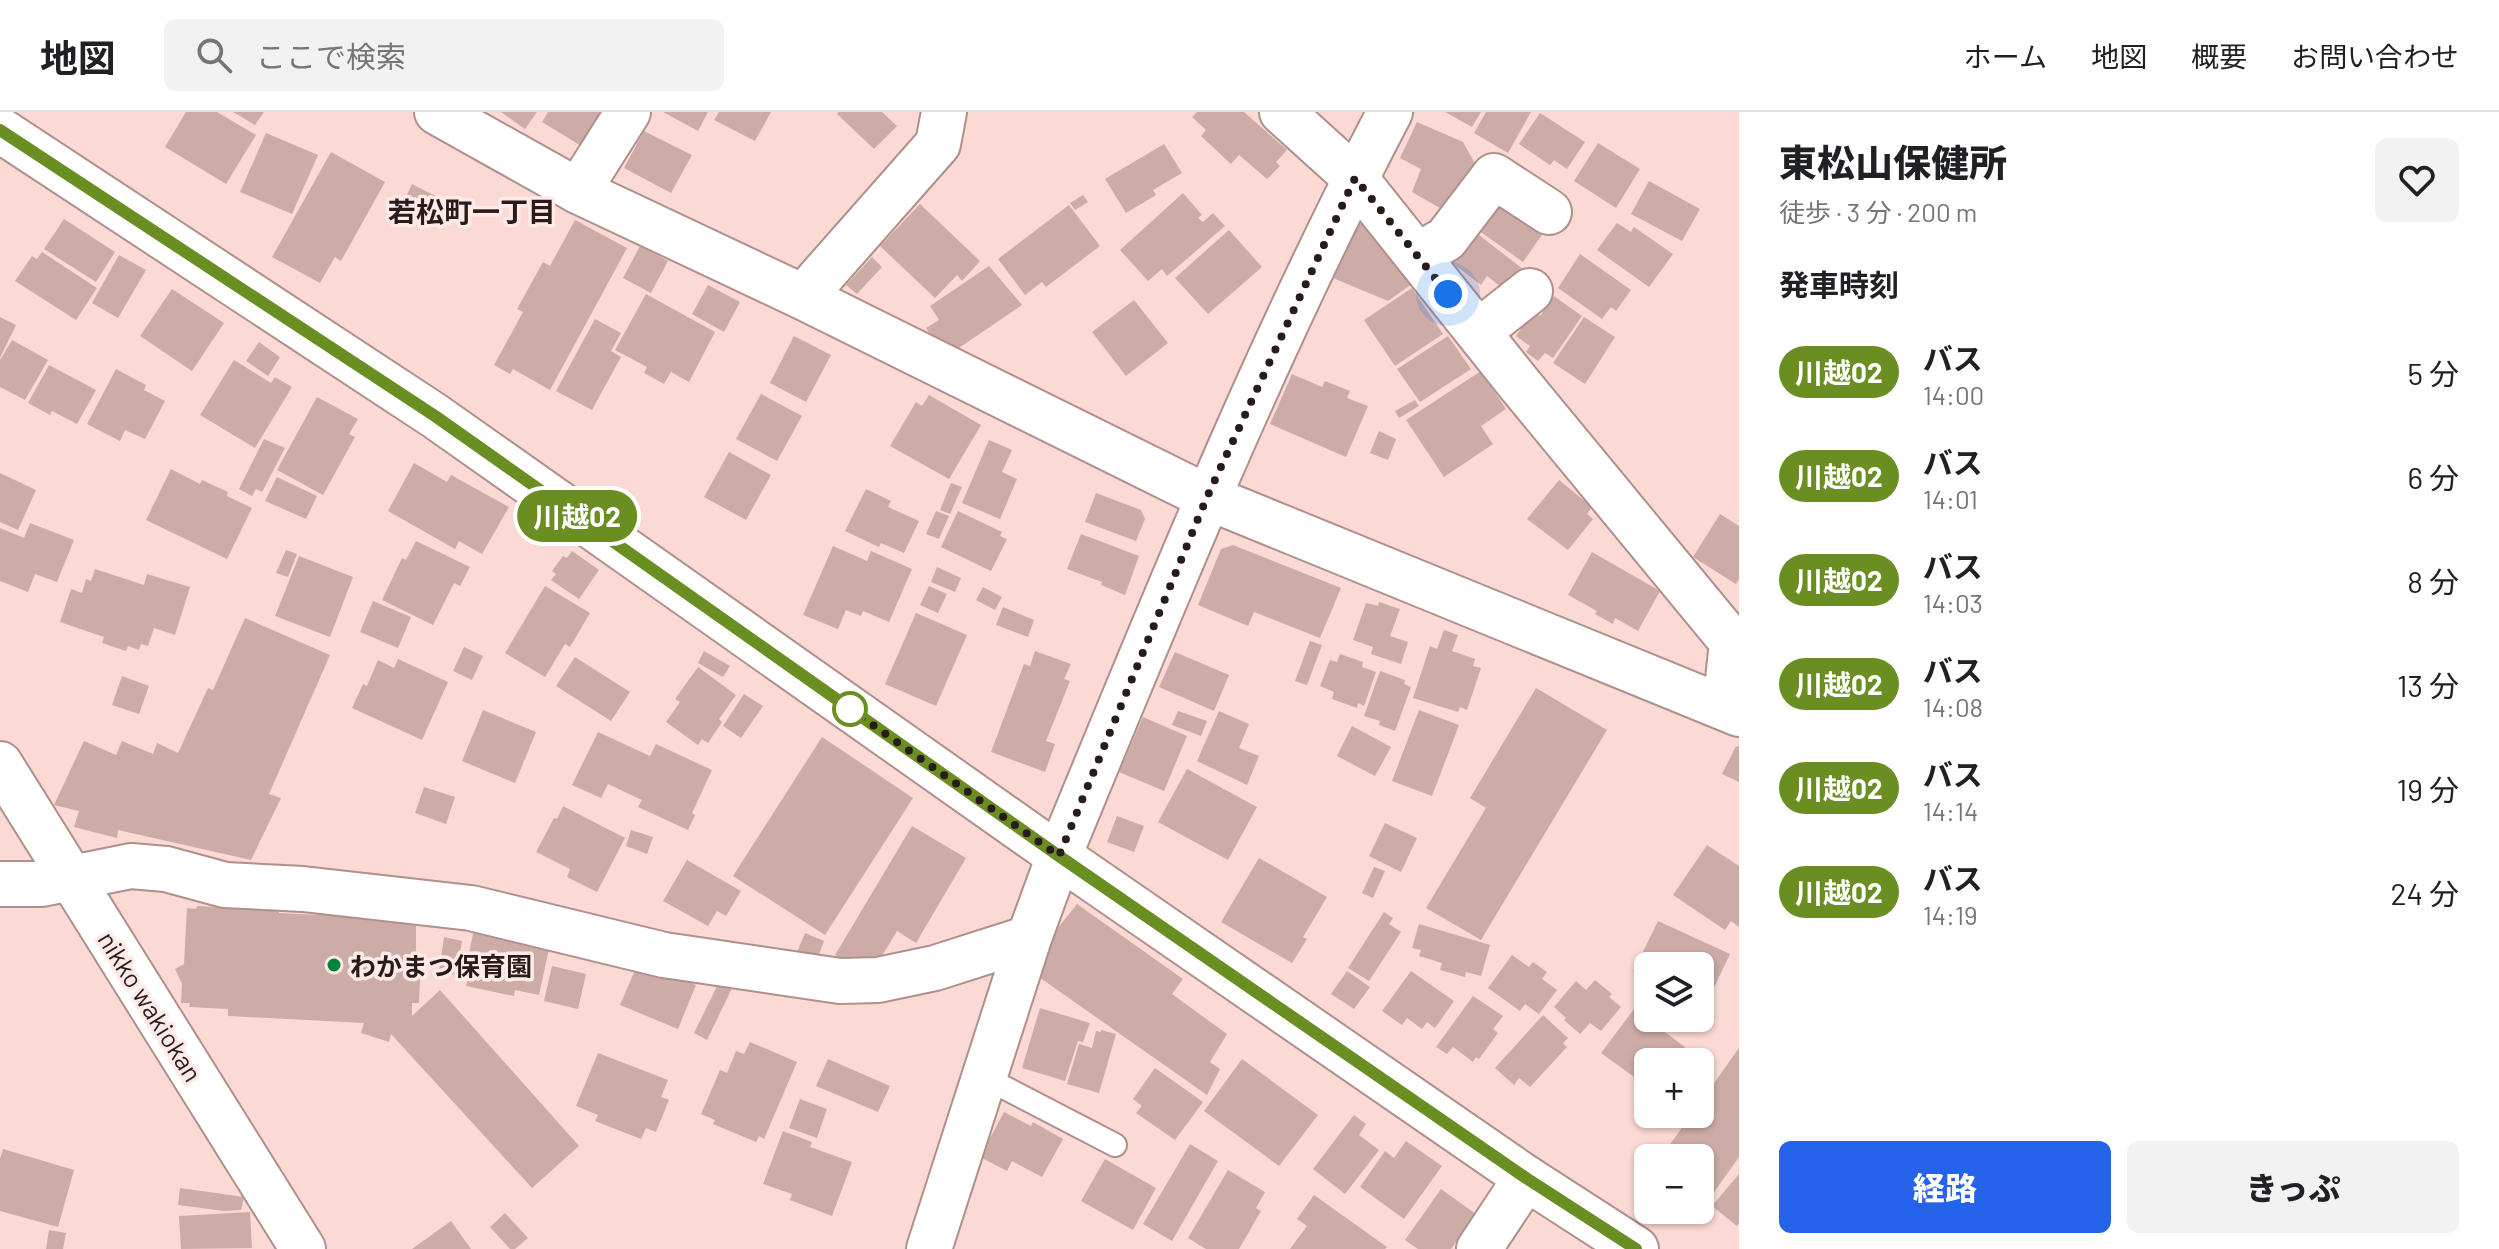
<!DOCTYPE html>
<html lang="ja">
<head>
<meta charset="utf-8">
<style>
  body { margin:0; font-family:Barlow,"Noto Sans JP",sans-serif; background:#f2f2f2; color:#202124; height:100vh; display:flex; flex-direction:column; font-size:30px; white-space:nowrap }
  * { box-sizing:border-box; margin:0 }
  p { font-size:26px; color:#757577 }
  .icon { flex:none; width:44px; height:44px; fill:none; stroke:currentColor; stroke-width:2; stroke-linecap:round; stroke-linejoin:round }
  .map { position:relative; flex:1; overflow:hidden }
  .panel { display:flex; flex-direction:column; background:#fff; width:760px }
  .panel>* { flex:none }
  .badge { padding:0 16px; border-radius:26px; font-size:28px; line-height:52px }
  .controls { position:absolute; left:1634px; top:840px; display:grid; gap:16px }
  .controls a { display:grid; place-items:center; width:80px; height:80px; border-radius:12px; background:#fff; box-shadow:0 2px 6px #0004; font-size:40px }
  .you { position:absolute; width:40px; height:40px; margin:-20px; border:6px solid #fff; border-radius:50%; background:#1a73e8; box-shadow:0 0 0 12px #1a73e833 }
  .map>.badge { position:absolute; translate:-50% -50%; box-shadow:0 0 0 4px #fff }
  h2 { padding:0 40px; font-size:30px; line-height:72px }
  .round { display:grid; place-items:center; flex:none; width:84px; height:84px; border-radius:12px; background:#f2f2f2 }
  .head { display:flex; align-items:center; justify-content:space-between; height:136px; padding:0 40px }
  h1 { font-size:38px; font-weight:800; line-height:60px }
  .primary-button { display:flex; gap:16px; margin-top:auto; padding:16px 40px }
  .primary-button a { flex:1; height:92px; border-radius:12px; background:#2563eb; color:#fff; font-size:32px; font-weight:800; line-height:92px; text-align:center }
  .primary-button a+a { background:#f2f2f2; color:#202124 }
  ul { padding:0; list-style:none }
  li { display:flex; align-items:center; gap:24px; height:104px; padding:0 40px }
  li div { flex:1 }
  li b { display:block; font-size:30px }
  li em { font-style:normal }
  li .badge { min-width:88px; font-weight:700; text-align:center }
  header { display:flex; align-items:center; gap:48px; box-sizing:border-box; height:112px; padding:0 40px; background:#fff; border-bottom:2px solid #e0e0e0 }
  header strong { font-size:38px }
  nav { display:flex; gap:44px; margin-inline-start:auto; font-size:28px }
  .search { width:560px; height:72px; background:#f2f2f2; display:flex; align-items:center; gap:20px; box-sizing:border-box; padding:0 28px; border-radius:12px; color:#757577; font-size:30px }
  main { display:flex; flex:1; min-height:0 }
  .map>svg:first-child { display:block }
  .building { fill:#cdaca8 }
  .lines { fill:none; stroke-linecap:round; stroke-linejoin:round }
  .lane-casing { stroke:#af908b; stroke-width:26 }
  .street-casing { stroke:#af908b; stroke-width:48 }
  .secondary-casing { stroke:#af908b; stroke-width:48 }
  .lane { stroke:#fff; stroke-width:22 }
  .street { stroke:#fff; stroke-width:44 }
  .secondary { stroke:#fff; stroke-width:44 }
  .line-casing { stroke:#fff; stroke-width:18 }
  .line { stroke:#6b8e23; stroke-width:12 }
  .walk { stroke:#281c1a; stroke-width:8; stroke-dasharray:0 14.4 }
  .stop-dot { fill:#fff; stroke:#6b8e23; stroke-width:4 }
  .poi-dot { fill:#01823c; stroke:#ffeae7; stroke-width:3 }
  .labels { text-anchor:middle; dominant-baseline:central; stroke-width:7; stroke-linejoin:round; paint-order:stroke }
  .poi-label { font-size:26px; font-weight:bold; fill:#281c1a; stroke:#ffeae7; text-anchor:start }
  .street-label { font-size:26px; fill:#281c1a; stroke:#ffeae7 }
  .neighbourhood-label { font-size:28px; font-weight:bold; fill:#281c1a; stroke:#ffeae7 }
</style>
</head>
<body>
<header>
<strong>地図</strong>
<div class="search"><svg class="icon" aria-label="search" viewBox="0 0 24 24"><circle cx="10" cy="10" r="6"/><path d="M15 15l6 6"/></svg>ここで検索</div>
<nav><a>ホーム</a><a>地図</a><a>概要</a><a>お問い合わせ</a></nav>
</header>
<main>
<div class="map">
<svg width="1739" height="1137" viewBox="0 0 1739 1137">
  <rect width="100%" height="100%" fill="#fbd9d4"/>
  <path class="building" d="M186 0H217L256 23 226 72 165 35Z
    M233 0H264L255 13Z
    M501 0H537L525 17Z
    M548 0H602L588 38 542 10Z
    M663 0H708L698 19Z
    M719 0H771L755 29 714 8Z
    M839 0H882L897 14 874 37 837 2Z
    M1197 0H1244L1287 38 1276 50 1280 54 1267 67 1239 43 1231 52 1201 24 1206 18 1192 5Z
    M1445 0H1481L1472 15Z
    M1486 0H1531L1508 41 1474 21Z
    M1540 1 1585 30 1567 57 1554 48 1550 53 1519 32Z
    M1417 10 1463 30 1478 57 1445 99 1412 80 1421 57 1400 46Z
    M644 19 692 43 671 81 624 56Z
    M266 21 318 43 292 102 240 80Z
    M1598 31 1640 57 1616 96 1574 69Z
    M1164 32 1182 61 1153 78 1156 83 1126 101 1105 67Z
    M331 40 385 70 341 149 335 145 320 171 272 145Z
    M1649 69 1700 97 1682 129 1631 102Z
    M412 72 445 89 434 112 401 96Z
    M1183 81 1202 103 1198 106 1203 110 1213 101 1225 114 1167 164 1162 157 1148 169 1120 138Z
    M1083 83 1088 90 1075 98 1070 91Z
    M1499 89 1544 120 1523 150 1478 118Z
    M920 92 980 149 962 169 957 163 935 186 880 134Z
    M1069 93 1100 134 1046 175 1042 170 1025 183 998 147Z
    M64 107 115 140 96 170 44 137Z
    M575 108 627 136 550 278 513 257 510 262 494 253 523 200 517 197 543 150 550 154Z
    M1358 111 1378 118 1420 166 1388 189 1333 166Z
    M1617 111 1631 120 1634 115 1673 142 1649 175 1597 138Z
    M1229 118 1262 155 1208 202 1175 166Z
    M1475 120 1523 157 1505 178 1487 164 1481 173 1451 150Z
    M640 134 668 149 651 181 623 166Z
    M42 140 97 176 76 208 15 169 32 144 37 147Z
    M1580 142 1631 178 1616 199 1611 195 1602 207 1558 176Z
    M119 143 146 158 118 206 92 191Z
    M872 145 882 155 857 182 846 173Z
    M989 154 1022 193 950 242 939 236 926 216 939 208 930 194Z
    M708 173 740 190 724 220 692 202Z
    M1412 176 1443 222 1395 254 1364 208Z
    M172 177 224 211 192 259 140 224Z
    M646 182 715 220 689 270 671 260 664 272 644 261 647 255 615 238Z
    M1554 184 1582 204 1553 246 1545 241 1538 249 1526 240 1530 234 1516 224 1533 199 1540 204Z
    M1134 188 1168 231 1126 264 1092 220Z
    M0 205 16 213 0 246Z
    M1584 205 1615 225 1585 272 1553 251Z
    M595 207 621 221 611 239 621 245 592 298 556 279Z
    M794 224 831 243 806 290 770 271Z
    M1448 224 1471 257 1420 290 1397 257Z
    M12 228 48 248 25 288 0 275V248Z
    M259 230 280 245 268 264 246 249Z
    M234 248 271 271 275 265 292 275 255 336 200 303Z
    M49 253 96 278 77 312 52 299 50 303 28 291Z
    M116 257 146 273 144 278 165 289 145 327 125 318 120 329 87 312Z
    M1481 259 1506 297 1481 314 1493 332 1444 365 1406 308Z
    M1292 262 1322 275 1325 269 1350 279 1347 286 1368 294 1346 345 1270 312Z
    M761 282 802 304 777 349 736 327Z
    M929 283 981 313 949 367 890 334 916 290 922 294Z
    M317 285 358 307 349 322 355 325 323 383 277 358Z
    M1415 288 1419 294 1399 306 1395 299Z
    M1379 319 1396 327 1388 348 1370 341Z
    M264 327 285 336 262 380 256 377 252 384 239 377Z
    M989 328 1012 338 1002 360 1017 367 1000 407 962 391Z
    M729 340 771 363 746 408 704 385Z
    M414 351 447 370 451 363 509 395 482 442 459 429 455 437 388 399Z
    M171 357 200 372 202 368 228 380 227 384 252 396 227 447 146 408Z
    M0 361 36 378 18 418 0 410Z
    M277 365 317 384 306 407 265 389Z
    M1559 368 1592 395 1587 402 1593 407 1568 438 1527 407Z
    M951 371 962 375 950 402 940 398Z
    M866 377 891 389 888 395 919 409 904 441 881 431 879 435 845 419Z
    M1096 381 1141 398 1145 407 1136 429 1085 410Z
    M936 399 949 404 939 427 926 422Z
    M958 399 1002 420 1000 424 1007 427 991 459 941 435Z
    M1720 402 1739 414V467L1736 472 1693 445Z
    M30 411 74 428 57 470 35 462 28 480 0 469V416L24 426Z
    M1081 422 1139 444 1125 483 1101 473 1102 470 1067 457Z
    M416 429 470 455 460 474 454 471 433 513 382 488 402 446 406 448Z
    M1233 433 1341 476 1320 526 1254 500 1248 514 1198 493 1221 437Z
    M833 434 867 449 871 439 912 457 889 510 863 499 861 504 846 498 838 517 803 503Z
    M286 438 297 442 288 465 276 461Z
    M572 439 599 458 579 487 551 468 556 462 552 459 563 444 567 446Z
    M1592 440 1660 479 1638 519 1615 506 1613 512 1595 502 1597 499 1568 483Z
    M299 444 353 465 330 525 275 504Z
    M937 455 961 466 955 480 931 470Z
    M95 457 144 473 147 462 190 475 175 523 154 516 148 534 141 532 139 538 128 534 126 539 102 531 104 525 60 510 71 477 82 481 86 467 91 469Z
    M545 474 590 501 570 535 565 532 545 565 505 541Z
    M929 474 947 482 938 501 920 493Z
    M983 475 1002 485 995 498 976 488Z
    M373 489 411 505 398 536 360 520Z
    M1379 490 1400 497 1390 524 1408 530 1401 552 1371 542 1373 535 1353 528 1366 491 1378 494Z
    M1003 495 1034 508 1028 525 996 513Z
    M916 501 967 523 936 594 885 572Z
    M245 506 330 543 269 682 281 686 251 748 118 718 117 726 74 715 79 699 54 693 84 629 116 643 122 629 153 642 157 631 178 641 208 576 213 578Z
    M1444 518 1458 523 1452 539 1475 547 1473 554 1481 556 1467 598 1460 595 1458 600 1413 586 1430 534 1437 537Z
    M1310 529 1322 533 1307 573 1295 569Z
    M464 535 483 544 472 568 453 559Z
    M704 539 730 554 723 565 698 551Z
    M1035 539 1071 552 1064 567 1070 569 1046 629 1055 632 1045 660 991 640 1024 552 1030 554Z
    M1175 540 1229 563 1214 599 1159 575Z
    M1340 542 1363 550 1362 555 1376 560 1364 594 1358 591 1357 596 1332 587 1334 580 1320 574 1330 548 1337 550Z
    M575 545 630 580 611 609 556 574Z
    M398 547 448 570 422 628 352 596 363 572 367 574 378 548 394 556Z
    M698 555 736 583 719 607 722 610 708 631 702 627 698 633 666 610 680 590 675 587Z
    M1380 559 1405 568 1404 572 1411 575 1395 619 1379 613 1380 609 1364 604Z
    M122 564 149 574 139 602 112 593Z
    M1536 576 1607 618 1481 828 1426 796 1486 696 1470 686Z
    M744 582 763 594 741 626 723 614Z
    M483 598 536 620 515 671 462 649Z
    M1419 598 1459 613 1432 684 1392 669Z
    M1178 599 1207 609 1201 624 1172 613Z
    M1219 599 1249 612 1239 636 1259 644 1247 673 1197 649Z
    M1143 605 1187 624 1164 679 1119 660Z
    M1352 614 1391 635 1375 664 1337 644Z
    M598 620 650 644 656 632 712 658 692 701 695 703 688 718 638 695 642 688 608 672 601 686 572 673Z
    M822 625 913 686 825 823 733 764Z
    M1736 634 1739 635V670L1722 662Z
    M1187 657 1257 695 1228 748 1158 710Z
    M424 675 455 685 446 712 415 701Z
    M563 694 625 726 597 780 567 765 570 757 536 740 554 706 557 707Z
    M1117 704 1144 714 1134 740 1107 730Z
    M1385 711 1417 726 1401 760 1369 744Z
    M912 714 966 746 916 831 897 819 880 847 843 848 835 843Z
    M631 718 653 725 647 742 626 734Z
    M1707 733 1739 754V815L1731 809 1725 818 1673 783Z
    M1259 746 1327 785 1303 825 1307 827 1292 851 1221 810Z
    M687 748 741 779 726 804 717 799 708 814 663 789Z
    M1374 755 1385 759 1373 786 1362 781Z
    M1077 792 1183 867 1172 882 1227 922 1210 950 1220 957 1207 983 1036 863 1049 827Z
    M197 794 279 798V801L320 803V800L416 805V844L421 845 419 891H412V904L440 878 579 1034 532 1076 391 922 389 930 361 921 364 911 228 904V897L189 895 190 891H181L182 872 175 857 184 852 187 796 196 797Z
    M1384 800 1393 806 1389 812 1401 820 1369 869 1348 856Z
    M1658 809 1730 842 1700 905V854H1648V867L1633 860Z
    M1419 812 1490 833 1481 864 1466 860 1465 865 1440 858 1442 851 1419 844 1421 838 1412 836Z
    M474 817 550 832 539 883 515 878 514 884 466 874 468 865H464Z
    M805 821 824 829 817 848 797 840Z
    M444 825 462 829 456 863 439 860Z
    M1512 843 1529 855 1533 850 1547 860 1542 867 1557 878 1539 902 1525 892 1520 899 1488 876Z
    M639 849 696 873 678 917 620 893Z
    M552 854 586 862 578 897 544 889Z
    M1347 859 1370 875 1354 897 1331 882Z
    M1411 859 1454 889 1435 916 1427 910 1422 917 1407 906 1402 913 1382 899Z
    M1595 868 1612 882 1609 885 1621 895 1601 919 1590 911 1580 922 1564 908 1566 906 1554 895 1576 869 1586 878Z
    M719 870 732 876 707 928 694 921Z
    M1473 884 1503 904 1493 917 1498 921 1479 947 1476 945 1473 950 1453 935 1447 942 1436 935Z
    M1040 896 1090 911 1083 930 1078 929 1065 969 1022 956Z
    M1634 897 1685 935 1674 950H1648V975L1601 941Z
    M1543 903 1568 926 1563 931 1567 935 1530 975 1519 966 1514 973 1495 956Z
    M1101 918 1116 922 1099 981 1067 972 1079 932 1092 936 1096 919 1101 920Z
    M750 930 797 950 764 1027 759 1024 756 1030 713 1012 715 1008 701 1002 720 958 727 961 736 939 744 942Z
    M1739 936V1045L1693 1110 1676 1098H1700V1046H1660L1692 1002H1700V991Z
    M598 941 668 968 661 985 669 988 656 1020 646 1016 641 1027 595 1009 598 1003 576 994Z
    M828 947 890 974 878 1000 816 974Z
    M1242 947 1318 1003 1279 1054 1204 999Z
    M1155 956 1203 990 1175 1028 1136 1001 1142 994 1133 987Z
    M800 987 827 997 817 1026 789 1016Z
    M1004 1000 1031 1014 1033 1010 1063 1027 1042 1065 1012 1049 1007 1059 980 1045Z
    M1354 1003 1366 1012 1359 1023 1379 1038 1345 1082 1313 1057Z
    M783 1019 812 1030 810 1035 852 1050 832 1104 790 1088 792 1082 763 1072Z
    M1406 1029 1442 1054 1404 1107 1360 1075 1385 1039 1394 1046Z
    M1190 1032 1218 1049 1172 1129 1143 1112Z
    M3 1037 74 1058 58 1115 0 1099V1047Z
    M1105 1047 1156 1076 1133 1118 1081 1089Z
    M1228 1058 1265 1080 1256 1096 1261 1099 1239 1137H1206L1188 1126Z
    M1739 1062V1111L1737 1114 1712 1094Z
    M180 1076 244 1085 241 1098 224 1099 178 1093Z
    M1441 1077 1476 1102 1451 1137H1418L1405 1128Z
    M1314 1083 1387 1135 1385 1137H1290L1307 1114 1297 1107Z
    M250 1100 252 1136 181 1137 179 1104Z
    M505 1101 528 1126 515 1137H510L490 1115Z
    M451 1109 471 1137H412Z
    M49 1118 66 1121 63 1137H46Z"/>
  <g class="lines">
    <defs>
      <path id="lane" d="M984 965 1115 1033"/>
      <path id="street" d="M1282 0 1355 66 1520 273 1732 530 1725 596
        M578 79 628 0
        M1417 144 1446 127 1494 64 1549 100
        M803 185 938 32 944 0
        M1478 220 1530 179
        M0 772H42L131 754 166 757 225 773 303 777 471 796 664 843 840 869 878 868 935 856 1029 826
        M929 1137 1029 826 1059 744
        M1479 1137 1526 1066"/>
      <path id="secondary" d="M437 0 578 79 803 185 1207 385 1739 602
        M0 18 435 304 1059 744 1526 1066 1636 1137
        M0 652 303 1137
        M1059 744C1162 494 1264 240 1390 0"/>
    </defs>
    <use href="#lane" class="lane-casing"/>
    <use href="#street" class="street-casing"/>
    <use href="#secondary" class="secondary-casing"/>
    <use href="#lane" class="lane"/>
    <use href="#street" class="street"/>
    <use href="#secondary" class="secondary"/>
  </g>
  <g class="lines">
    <defs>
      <path id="line" d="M0 18 435 304 1059 744 1526 1066 1636 1137"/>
    </defs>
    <use href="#line" class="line-casing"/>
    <use href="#line" class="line"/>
    <path class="walk" d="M850 597 1059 744 1207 385 1355 66 1448 182"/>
  </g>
  <circle class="stop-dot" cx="850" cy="597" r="16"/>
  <circle class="poi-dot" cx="334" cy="853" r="8"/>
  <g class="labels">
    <g class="poi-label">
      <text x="350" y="853">わかまつ保育園</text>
    </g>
    <g class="street-label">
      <text transform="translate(151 894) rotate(58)">nikko wakiokan</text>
    </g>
    <g class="neighbourhood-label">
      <text x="472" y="99">若松町一丁目</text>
    </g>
  </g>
</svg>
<div class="controls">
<a><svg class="icon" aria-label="layers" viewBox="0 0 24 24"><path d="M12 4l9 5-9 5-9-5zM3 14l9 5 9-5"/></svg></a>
<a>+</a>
<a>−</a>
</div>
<div class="you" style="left:1448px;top:182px"></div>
<b class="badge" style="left:577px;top:404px;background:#6b8e23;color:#fff">川越02</b>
</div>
<section class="panel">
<div class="head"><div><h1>東松山保健所</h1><p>徒歩 · 3 分 · 200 m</p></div><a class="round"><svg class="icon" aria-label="heart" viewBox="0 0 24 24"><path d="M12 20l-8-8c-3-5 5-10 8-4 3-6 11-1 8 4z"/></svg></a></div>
<h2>発車時刻</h2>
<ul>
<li><span class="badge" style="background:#6b8e23;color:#fff">川越02</span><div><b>バス</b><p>14:00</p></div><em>5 分</em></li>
<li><span class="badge" style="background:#6b8e23;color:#fff">川越02</span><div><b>バス</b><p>14:01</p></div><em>6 分</em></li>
<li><span class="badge" style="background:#6b8e23;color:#fff">川越02</span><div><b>バス</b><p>14:03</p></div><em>8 分</em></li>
<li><span class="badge" style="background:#6b8e23;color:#fff">川越02</span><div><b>バス</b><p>14:08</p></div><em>13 分</em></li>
<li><span class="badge" style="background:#6b8e23;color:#fff">川越02</span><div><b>バス</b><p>14:14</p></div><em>19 分</em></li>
<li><span class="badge" style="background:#6b8e23;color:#fff">川越02</span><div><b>バス</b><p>14:19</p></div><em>24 分</em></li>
</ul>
<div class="primary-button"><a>経路</a><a>きっぷ</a></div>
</section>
</main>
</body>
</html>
